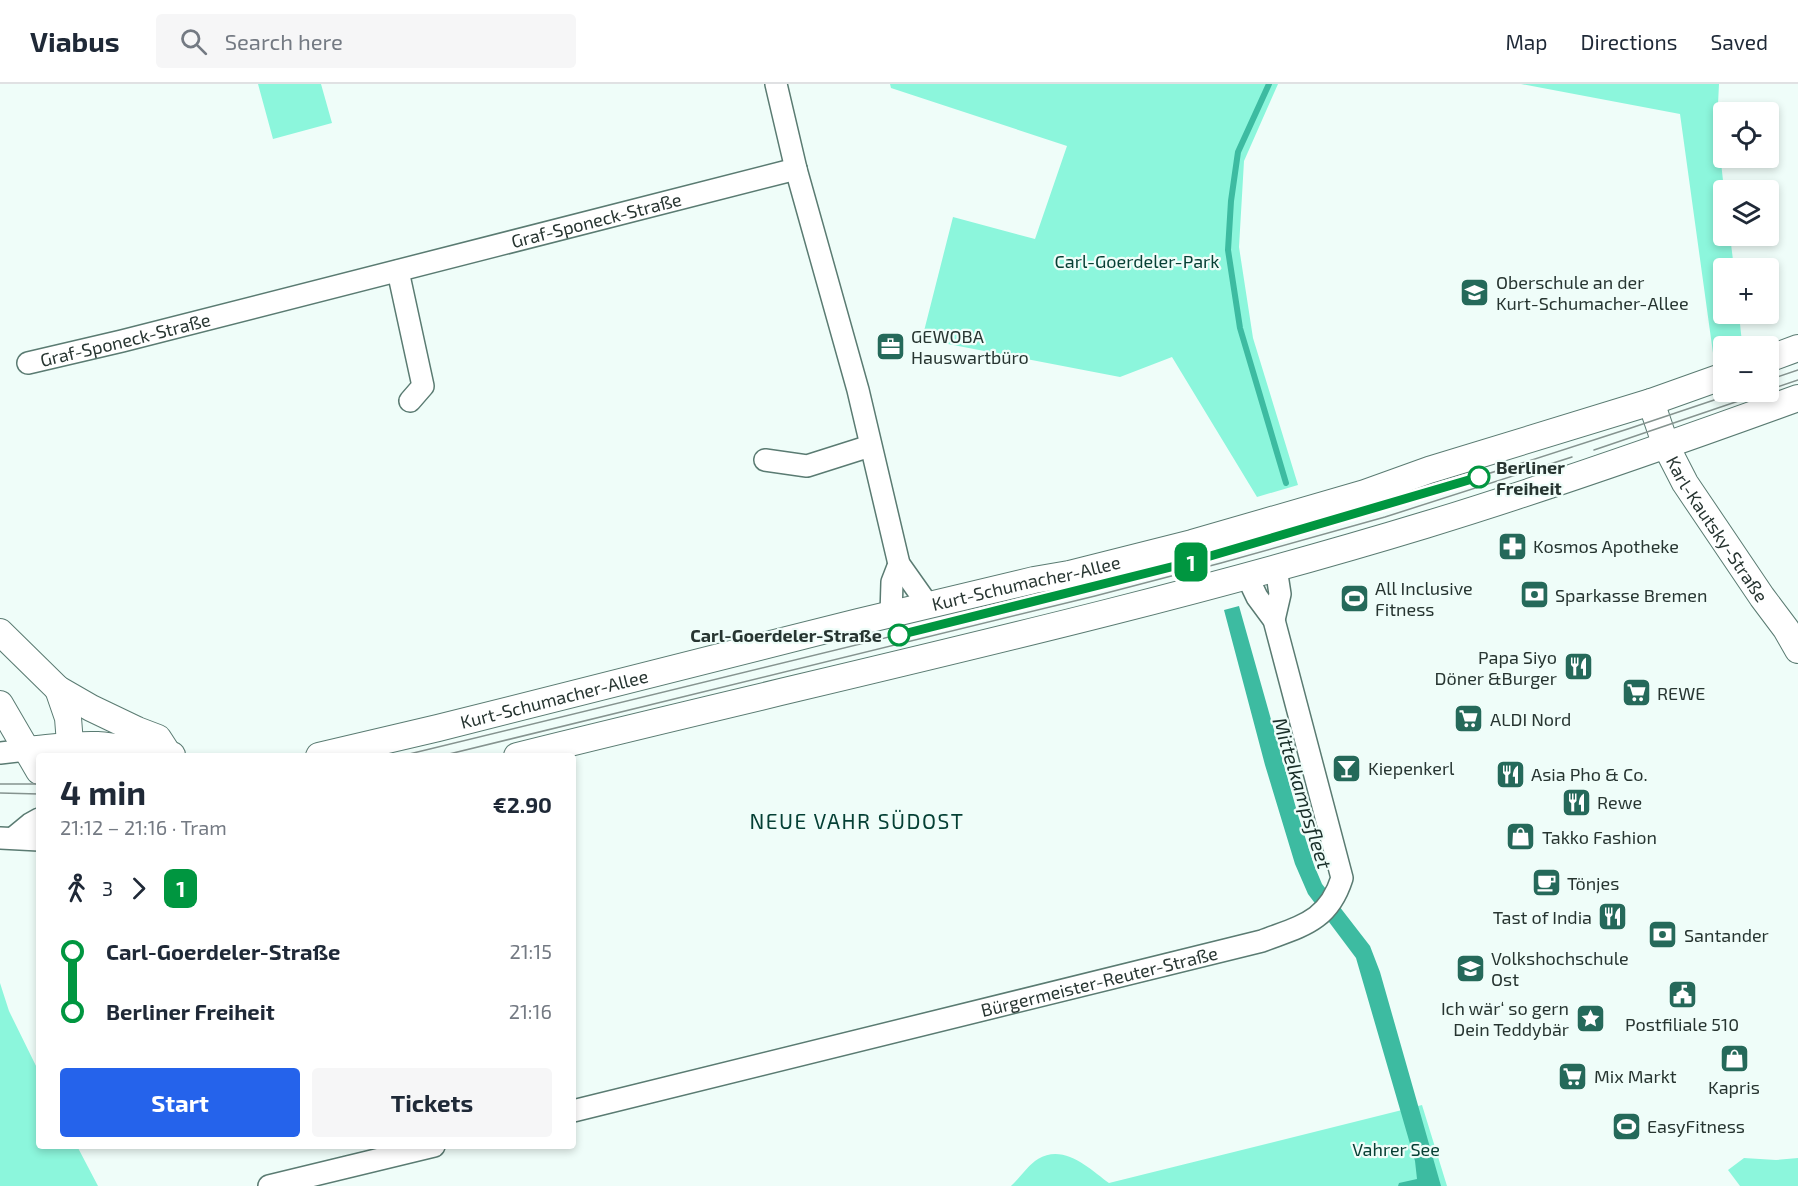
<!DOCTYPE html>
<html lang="en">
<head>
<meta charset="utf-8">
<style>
  body { margin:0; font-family:"Exo 2",sans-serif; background:#f6f6f7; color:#1f2937; height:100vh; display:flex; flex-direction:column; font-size:22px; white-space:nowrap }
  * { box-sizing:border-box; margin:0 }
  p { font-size:20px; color:#747a83 }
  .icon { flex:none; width:33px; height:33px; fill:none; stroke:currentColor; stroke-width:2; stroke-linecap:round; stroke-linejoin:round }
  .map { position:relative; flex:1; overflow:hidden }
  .drawer { position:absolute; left:36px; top:669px; width:540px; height:396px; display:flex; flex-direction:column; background:#fff; border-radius:6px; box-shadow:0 3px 9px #0003 }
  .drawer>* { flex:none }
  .badge { padding:0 12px; border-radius:9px; font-size:21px; line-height:39px }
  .buttons { position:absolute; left:1713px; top:18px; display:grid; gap:12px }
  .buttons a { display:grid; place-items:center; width:66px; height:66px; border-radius:6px; background:#fff; box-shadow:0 3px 9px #0003; font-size:30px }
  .map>.badge { position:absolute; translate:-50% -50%; box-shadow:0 0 0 3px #fff }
  .legs { display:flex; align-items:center; gap:9px; height:66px; padding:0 24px; font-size:20px }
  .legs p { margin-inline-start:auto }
  .headline { display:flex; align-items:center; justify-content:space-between; height:102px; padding:0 24px }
  h1 { font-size:33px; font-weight:700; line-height:45px }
  .cta { display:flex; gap:12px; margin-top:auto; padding:12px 24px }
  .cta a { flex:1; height:69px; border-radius:6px; background:#2563eb; color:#fff; font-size:24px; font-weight:700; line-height:69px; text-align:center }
  .cta a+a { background:#f6f6f7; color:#1f2937 }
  ul { padding:0 24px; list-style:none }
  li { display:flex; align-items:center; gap:21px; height:60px; font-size:22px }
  li i { display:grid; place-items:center; width:9px; height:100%; margin:0 8px; background:currentColor }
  li i::after { content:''; width:15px; height:15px; margin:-8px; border:4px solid; border-radius:50%; background:#fff }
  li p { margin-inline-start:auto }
  li:first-child i { background:linear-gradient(#0000 50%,currentColor 0) }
  li:last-child i { background:linear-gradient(currentColor 50%,#0000 0) }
  header { display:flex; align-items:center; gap:36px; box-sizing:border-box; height:84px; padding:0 30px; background:#fff; border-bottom:2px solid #e0e1e3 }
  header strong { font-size:28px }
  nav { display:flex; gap:33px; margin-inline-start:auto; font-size:21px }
  .search { width:420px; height:54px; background:#f6f6f7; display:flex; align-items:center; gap:15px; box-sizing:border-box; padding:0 21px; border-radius:6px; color:#747a83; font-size:22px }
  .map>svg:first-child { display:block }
  .green { fill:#8cf6dc }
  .water { fill:#3dbba1 }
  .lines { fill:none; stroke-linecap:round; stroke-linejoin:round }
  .stream { stroke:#3dbba1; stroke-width:6 }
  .minor-casing { stroke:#5a7b72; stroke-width:24 }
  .tertiary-casing { stroke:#5a7b72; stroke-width:28 }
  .minor { stroke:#fff; stroke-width:21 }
  .tertiary { stroke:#fff; stroke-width:26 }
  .tram { stroke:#85938f; stroke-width:1.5 }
  .line-1-casing { stroke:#fff; stroke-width:14 }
  .line-1 { stroke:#009640; stroke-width:9 }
  .stop-1-dot { fill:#fff; stroke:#009640; stroke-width:3 }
  .labels { text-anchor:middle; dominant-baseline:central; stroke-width:4.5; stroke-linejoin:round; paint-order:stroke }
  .street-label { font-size:18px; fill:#273531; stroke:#effdf9 }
  .park-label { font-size:18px; fill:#074035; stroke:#effdf9 }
  .poi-label { font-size:18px; fill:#273531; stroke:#effdf9; text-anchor:start }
  .stop-label { font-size:18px; font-weight:bold; fill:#273531; stroke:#effdf9; text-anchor:start }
  .water-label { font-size:20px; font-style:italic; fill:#192f29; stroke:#effdf9 }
  .quarter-label { font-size:21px; letter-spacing:1.5px; fill:#054035; stroke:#effdf9 }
</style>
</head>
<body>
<header>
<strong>Viabus</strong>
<div class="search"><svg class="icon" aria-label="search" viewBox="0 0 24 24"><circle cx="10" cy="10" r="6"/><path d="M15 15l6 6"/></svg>Search here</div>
<nav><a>Map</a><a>Directions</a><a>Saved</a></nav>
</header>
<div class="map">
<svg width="1798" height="1102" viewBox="0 0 1798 1102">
  <rect width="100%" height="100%" fill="#effdf9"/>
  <path class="green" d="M258 0H321L332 39 273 55Z
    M890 0H1278L1244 77 1239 163 1253 254 1298 401 1257 413 1172 273 1120 293 922 255 953 133 1035 155 1067 62 891 4Z
    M1521 0H1719L1717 41 1724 106V152H1730L1734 184H1724V230H1739L1742 259 1724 262 1723 265 1713 269 1680 30Z
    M0 899 9 927 39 988V1062H77L98 1102H0Z
    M1422 1021 1447 1102H1011C1020 1094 1028 1081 1038 1075 1064 1059 1090 1085 1109 1099Z
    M1744 1074 1776 1076 1798 1074V1102H1740L1728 1086Z"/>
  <path class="water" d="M1239 522 1298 731 1314 781 1322 800 1370 862 1380 888 1441 1102H1398L1399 1099 1417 1095 1415 1077 1356 874 1308 810 1295 780 1265 681 1224 526Z"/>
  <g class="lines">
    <path class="stream" d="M1269 0 1238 68 1231 117 1228 166 1240 244 1286 399"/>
    <defs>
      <g id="minor">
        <path d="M776 0 796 85 858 306 899 480 928 521"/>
        <path d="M398 187 423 302 410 317"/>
        <path id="s1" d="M28 279 122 257 796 85"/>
        <path d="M765 376 807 382 870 362"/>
        <path d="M891 531 892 498 899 480"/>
        <path d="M1274 536 1280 510 1276 484"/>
        <path d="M0 669 26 666"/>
        <path d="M0 754 39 756"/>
        <path d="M13 754 30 740 39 735"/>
        <path id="s2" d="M573 1027 1262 857C1301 842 1328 838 1342 794L1274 536 1257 513 1247 492"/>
        <path d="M269 1102 434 1062"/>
      </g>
      <g id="tertiary">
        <path d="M1768 275 1798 264"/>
        <path id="s3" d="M1651 318 1666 362 1685 399 1762 513 1786 545 1798 566"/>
        <path d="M0 548 58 605 91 624 137 646 158 654 169 671"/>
        <path d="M58 605 68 634 71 672"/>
        <path d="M0 620 39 687"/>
        <path d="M26 666C50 664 73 660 97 661 122 663 147 667 172 671"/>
        <path id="s4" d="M319 672 438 644 858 538 1034 496 1069 490 1192 459 1365 409 1429 386 1651 318 1724 292"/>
        <path d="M517 672C820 596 1126 532 1425 441 1550 403 1674 359 1798 314"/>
      </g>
    </defs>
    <use href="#minor" class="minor-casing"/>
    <use href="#tertiary" class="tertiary-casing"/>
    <use href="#minor" class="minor"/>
    <use href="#tertiary" class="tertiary"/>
    <path class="tram" d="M1768 296 1798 286
      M1768 306 1798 296
      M1594 366 1765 308
      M401 672 1102 501C1317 444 1528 380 1738 308
      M441 672 1095 512 1221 479 1385 433 1572 373
      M0 700H39
      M0 709 39 710"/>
  </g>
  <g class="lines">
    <defs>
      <path id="line-1" d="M899 551 1183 480 1479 393"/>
    </defs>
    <use href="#line-1" class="line-1-casing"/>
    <use href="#line-1" class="line-1"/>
  </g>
  <defs>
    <symbol id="school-square" viewBox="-11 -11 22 22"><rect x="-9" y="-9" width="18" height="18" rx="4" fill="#25695a" stroke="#effdf9"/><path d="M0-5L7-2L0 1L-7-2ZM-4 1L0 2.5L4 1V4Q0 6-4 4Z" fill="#fff"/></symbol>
    <symbol id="office-square" viewBox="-11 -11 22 22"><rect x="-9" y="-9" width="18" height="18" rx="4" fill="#25695a" stroke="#effdf9"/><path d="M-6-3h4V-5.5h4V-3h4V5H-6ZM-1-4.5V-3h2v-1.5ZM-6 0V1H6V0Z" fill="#fff"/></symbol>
    <symbol id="pharmacy-square" viewBox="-11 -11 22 22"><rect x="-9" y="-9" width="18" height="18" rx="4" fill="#25695a" stroke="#effdf9"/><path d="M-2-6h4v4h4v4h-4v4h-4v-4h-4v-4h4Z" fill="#fff"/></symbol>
    <symbol id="bank-square" viewBox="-11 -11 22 22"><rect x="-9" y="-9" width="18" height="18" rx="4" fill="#25695a" stroke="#effdf9"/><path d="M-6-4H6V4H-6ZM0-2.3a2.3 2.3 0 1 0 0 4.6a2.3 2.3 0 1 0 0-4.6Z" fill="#fff"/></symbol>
    <symbol id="stadium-square" viewBox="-11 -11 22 22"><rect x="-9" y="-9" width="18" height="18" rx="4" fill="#25695a" stroke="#effdf9"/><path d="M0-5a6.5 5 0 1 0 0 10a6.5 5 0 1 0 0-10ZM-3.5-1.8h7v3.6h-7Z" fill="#fff"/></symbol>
    <symbol id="restaurant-square" viewBox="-11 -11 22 22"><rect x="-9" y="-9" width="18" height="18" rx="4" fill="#25695a" stroke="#effdf9"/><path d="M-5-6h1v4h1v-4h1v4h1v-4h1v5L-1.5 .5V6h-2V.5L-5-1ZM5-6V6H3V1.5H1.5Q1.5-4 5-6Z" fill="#fff"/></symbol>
    <symbol id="supermarket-square" viewBox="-11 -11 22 22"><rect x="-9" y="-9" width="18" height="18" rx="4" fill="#25695a" stroke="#effdf9"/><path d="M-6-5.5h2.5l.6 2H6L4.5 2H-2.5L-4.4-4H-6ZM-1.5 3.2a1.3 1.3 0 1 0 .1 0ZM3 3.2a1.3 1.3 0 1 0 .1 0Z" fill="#fff"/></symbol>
    <symbol id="bar-square" viewBox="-11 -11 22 22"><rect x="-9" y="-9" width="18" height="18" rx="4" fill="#25695a" stroke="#effdf9"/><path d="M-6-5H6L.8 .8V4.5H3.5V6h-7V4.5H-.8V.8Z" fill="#fff"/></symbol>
    <symbol id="shop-square" viewBox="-11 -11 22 22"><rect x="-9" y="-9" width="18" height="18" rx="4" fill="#25695a" stroke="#effdf9"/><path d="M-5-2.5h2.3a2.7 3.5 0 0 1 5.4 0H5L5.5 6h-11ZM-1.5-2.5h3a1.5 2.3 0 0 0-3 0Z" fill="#fff"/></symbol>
    <symbol id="cafe-square" viewBox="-11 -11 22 22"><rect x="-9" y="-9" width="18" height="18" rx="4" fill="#25695a" stroke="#effdf9"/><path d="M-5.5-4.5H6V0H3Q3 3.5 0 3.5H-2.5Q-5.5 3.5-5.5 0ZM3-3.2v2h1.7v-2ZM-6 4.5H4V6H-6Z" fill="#fff"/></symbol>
    <symbol id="university-square" viewBox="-11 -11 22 22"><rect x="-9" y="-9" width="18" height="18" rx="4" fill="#25695a" stroke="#effdf9"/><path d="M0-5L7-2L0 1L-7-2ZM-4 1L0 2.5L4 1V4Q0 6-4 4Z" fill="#fff"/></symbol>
    <symbol id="civic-square" viewBox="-11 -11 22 22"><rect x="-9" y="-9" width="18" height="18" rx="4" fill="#25695a" stroke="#effdf9"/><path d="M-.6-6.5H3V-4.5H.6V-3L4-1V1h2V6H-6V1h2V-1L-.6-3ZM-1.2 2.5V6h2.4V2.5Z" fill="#fff"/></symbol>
    <symbol id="sight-square" viewBox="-11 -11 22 22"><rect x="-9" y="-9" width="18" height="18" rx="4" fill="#25695a" stroke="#effdf9"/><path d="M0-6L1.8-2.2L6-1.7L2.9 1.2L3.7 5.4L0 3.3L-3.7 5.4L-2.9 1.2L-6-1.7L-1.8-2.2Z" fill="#fff"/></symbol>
  </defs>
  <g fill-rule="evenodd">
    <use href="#school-square" x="1458" y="192" width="33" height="33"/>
    <use href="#office-square" x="874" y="246" width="33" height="33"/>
    <use href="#pharmacy-square" x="1496" y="446" width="33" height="33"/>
    <use href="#bank-square" x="1518" y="494" width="33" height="33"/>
    <use href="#stadium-square" x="1338" y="498" width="33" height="33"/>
    <use href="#restaurant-square" x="1562" y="566" width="33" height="33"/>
    <use href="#supermarket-square" x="1620" y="592" width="33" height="33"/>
    <use href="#supermarket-square" x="1452" y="618" width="33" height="33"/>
    <use href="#bar-square" x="1330" y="668" width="33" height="33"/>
    <use href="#restaurant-square" x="1494" y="674" width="33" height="33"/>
    <use href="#restaurant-square" x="1560" y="702" width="33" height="33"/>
    <use href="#shop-square" x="1504" y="736" width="33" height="33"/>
    <use href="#cafe-square" x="1530" y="782" width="33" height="33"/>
    <use href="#restaurant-square" x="1596" y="816" width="33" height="33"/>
    <use href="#bank-square" x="1646" y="834" width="33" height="33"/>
    <use href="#university-square" x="1454" y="868" width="33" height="33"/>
    <use href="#civic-square" x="1666" y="894" width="33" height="33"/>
    <use href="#sight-square" x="1574" y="918" width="33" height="33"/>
    <use href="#shop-square" x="1718" y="958" width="33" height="33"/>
    <use href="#supermarket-square" x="1556" y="976" width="33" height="33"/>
    <use href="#stadium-square" x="1610" y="1026" width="33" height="33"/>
  </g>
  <g class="stop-1-dot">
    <circle cx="1479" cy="393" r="10"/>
    <circle cx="899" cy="551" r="10"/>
  </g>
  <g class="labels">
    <g class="street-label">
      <text stroke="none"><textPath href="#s1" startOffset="586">Graf-Sponeck-Straße</textPath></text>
      <text stroke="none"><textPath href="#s1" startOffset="100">Graf-Sponeck-Straße</textPath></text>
      <text stroke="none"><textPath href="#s3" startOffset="144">Karl-Kautsky-Straße</textPath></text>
      <text stroke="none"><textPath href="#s4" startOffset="728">Kurt-Schumacher-Allee</textPath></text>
      <text stroke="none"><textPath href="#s4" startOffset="242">Kurt-Schumacher-Allee</textPath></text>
      <text stroke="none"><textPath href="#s2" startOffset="542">Bürgermeister-Reuter-Straße</textPath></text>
    </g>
    <g class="park-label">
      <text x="1137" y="177">Carl-Goerdeler-Park</text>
      <text x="1396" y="1065">Vahrer See</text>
    </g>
    <g class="poi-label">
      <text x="1496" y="198">Oberschule an der<tspan x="1496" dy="21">Kurt-Schumacher-Allee</tspan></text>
      <text x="911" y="252">GEWOBA<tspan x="911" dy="21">Hauswartbüro</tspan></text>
      <text x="1533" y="462">Kosmos Apotheke</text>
      <text x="1375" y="504">All Inclusive<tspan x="1375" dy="21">Fitness</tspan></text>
      <text x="1555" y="511">Sparkasse Bremen</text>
      <text x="1557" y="573" text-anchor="end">Papa Siyo<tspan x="1557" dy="21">Döner &amp;Burger</tspan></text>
      <text x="1657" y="609">REWE</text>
      <text x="1490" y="635">ALDI Nord</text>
      <text x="1368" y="684">Kiepenkerl</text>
      <text x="1531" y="690">Asia Pho &amp; Co.</text>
      <text x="1597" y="718">Rewe</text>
      <text x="1542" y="753">Takko Fashion</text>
      <text x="1567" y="799">Tönjes</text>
      <text x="1592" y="833" text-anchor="end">Tast of India</text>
      <text x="1684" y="851">Santander</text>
      <text x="1491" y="874">Volkshochschule<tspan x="1491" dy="21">Ost</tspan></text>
      <text x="1569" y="924" text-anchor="end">Ich wär‘ so gern<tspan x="1569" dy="21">Dein Teddybär</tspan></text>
      <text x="1682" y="940" text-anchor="middle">Postfiliale 510</text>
      <text x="1594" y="992">Mix Markt</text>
      <text x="1734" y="1003" text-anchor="middle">Kapris</text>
      <text x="1647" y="1042">EasyFitness</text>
    </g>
    <g class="stop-label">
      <text x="1496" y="383">Berliner<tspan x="1496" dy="21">Freiheit</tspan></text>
      <text x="882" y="551" text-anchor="end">Carl-Goerdeler-Straße</text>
    </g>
    <g class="water-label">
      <text transform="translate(1303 709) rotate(73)">Mittelkampsfleet</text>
    </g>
    <g class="quarter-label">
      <text x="857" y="736">NEUE VAHR SÜDOST</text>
    </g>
  </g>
</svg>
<div class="buttons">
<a><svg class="icon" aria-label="locate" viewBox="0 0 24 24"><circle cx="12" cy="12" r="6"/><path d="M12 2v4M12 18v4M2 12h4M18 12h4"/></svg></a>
<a><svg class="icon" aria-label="layers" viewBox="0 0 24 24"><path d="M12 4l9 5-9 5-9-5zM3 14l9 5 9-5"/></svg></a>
<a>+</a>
<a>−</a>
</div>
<b class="badge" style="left:1191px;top:478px;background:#009640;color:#fff">1</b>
<section class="drawer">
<div class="headline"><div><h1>4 min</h1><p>21:12 – 21:16 · Tram</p></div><b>€2.90</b></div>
<div class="legs"><svg class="icon" aria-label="walk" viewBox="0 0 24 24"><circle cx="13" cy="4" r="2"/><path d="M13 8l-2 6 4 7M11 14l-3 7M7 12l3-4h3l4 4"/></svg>3<svg class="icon" aria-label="forward" viewBox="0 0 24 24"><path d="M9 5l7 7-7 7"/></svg><b class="badge" style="background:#009640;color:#fff">1</b></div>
<ul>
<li><i style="color:#009640"></i><b>Carl-Goerdeler-Straße</b><p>21:15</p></li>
<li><i style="color:#009640"></i><b>Berliner Freiheit</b><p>21:16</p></li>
</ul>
<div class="cta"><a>Start</a><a>Tickets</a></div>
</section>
</div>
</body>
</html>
